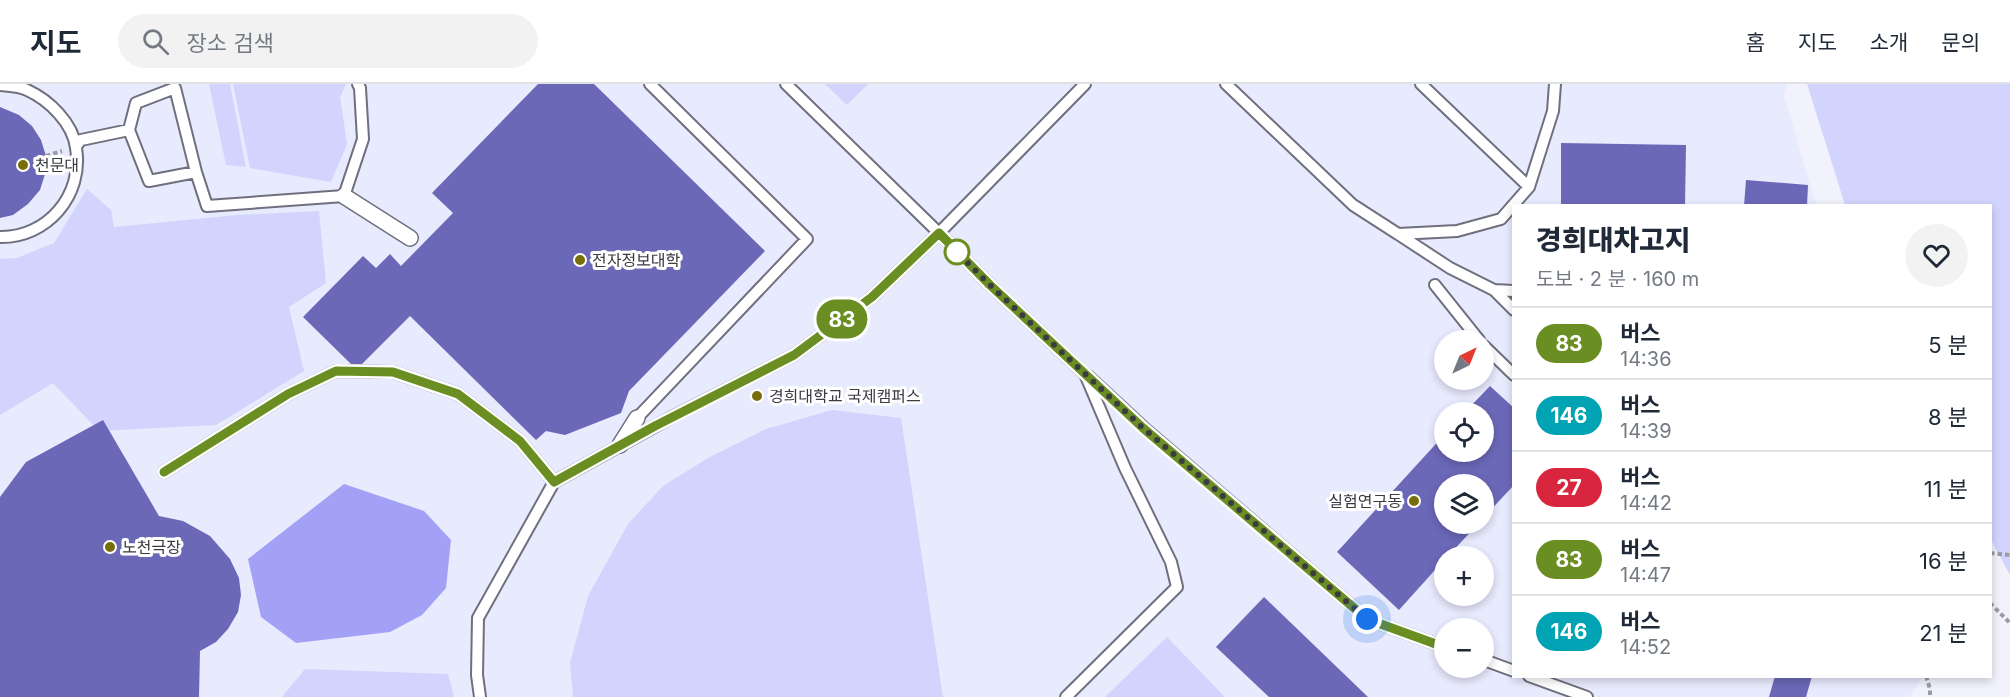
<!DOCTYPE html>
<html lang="ko">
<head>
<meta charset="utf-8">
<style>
  body { margin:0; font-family:Inter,"Noto Sans KR",sans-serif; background:#f2f2f3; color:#1f2937; height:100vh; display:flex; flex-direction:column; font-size:22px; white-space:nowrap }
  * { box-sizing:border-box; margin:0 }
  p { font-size:20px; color:#747a83 }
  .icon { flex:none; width:33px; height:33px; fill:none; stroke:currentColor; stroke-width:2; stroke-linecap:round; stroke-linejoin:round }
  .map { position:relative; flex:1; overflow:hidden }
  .details { position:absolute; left:1512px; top:120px; width:480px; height:474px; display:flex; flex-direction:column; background:#fff; border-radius:0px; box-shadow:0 3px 9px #0003 }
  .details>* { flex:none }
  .badge { padding:0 12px; border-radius:20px; font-size:21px; line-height:39px }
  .needle { width:39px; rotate:43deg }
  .tools { position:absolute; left:1434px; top:246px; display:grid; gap:12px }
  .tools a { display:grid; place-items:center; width:60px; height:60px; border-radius:50%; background:#fff; box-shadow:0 3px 9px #0003; font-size:30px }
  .you { position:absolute; width:30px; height:30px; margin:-15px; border:4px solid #fff; border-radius:50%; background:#1a73e8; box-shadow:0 0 0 9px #1a73e833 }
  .map>.badge { position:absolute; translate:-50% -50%; box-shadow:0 0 0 3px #fff }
  .round { display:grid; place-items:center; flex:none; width:63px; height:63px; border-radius:32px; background:#f2f2f3 }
  .headline { display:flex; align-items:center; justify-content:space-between; height:102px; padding:0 24px }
  h1 { font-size:28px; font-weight:800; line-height:45px }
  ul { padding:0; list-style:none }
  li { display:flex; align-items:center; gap:18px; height:72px; padding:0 24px; border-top:2px solid #e0e1e3 }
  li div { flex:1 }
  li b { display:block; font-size:22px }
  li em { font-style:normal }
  li .badge { min-width:66px; font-weight:700; text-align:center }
  header { display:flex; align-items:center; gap:36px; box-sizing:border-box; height:84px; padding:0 30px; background:#fff; border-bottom:2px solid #e0e1e3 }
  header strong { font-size:28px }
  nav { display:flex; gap:33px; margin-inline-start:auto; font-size:21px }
  .search { width:420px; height:54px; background:#f2f2f3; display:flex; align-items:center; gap:15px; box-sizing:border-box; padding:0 21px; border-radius:33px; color:#747a83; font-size:22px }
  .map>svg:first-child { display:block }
  .built { fill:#e8eafd; fill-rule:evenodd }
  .green { fill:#d2d4fd }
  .water { fill:#a2a1f6 }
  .building { fill:#6b68b8 }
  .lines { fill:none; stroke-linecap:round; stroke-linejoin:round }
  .service-casing { stroke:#6f6f7e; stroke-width:14 }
  .pedestrian-casing { stroke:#6f6f7e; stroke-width:18 }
  .path { stroke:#9b9ba4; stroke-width:4; stroke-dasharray:4.5 3; stroke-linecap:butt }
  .service { stroke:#fff; stroke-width:10 }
  .pedestrian { stroke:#fff; stroke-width:15 }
  .line-casing { stroke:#fff; stroke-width:14 }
  .line { stroke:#6b8e23; stroke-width:9 }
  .walk { stroke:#3b3c42; stroke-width:6; stroke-dasharray:0 10.8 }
  .poi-dot { fill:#776d0a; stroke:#fff; stroke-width:2 }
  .stop-dot { fill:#fff; stroke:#6b8e23; stroke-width:3 }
  .labels { text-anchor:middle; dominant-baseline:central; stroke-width:6; stroke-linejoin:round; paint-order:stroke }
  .poi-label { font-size:16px; fill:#3b3c42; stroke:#fff; text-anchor:start }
</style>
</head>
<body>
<header>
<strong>지도</strong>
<div class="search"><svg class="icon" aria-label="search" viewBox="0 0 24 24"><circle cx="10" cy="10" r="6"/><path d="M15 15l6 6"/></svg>장소 검색</div>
<nav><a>홈</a><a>지도</a><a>소개</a><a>문의</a></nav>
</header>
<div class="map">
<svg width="2010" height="613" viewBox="0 0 2010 613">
  <rect width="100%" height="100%" fill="#f2f2fc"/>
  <path class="built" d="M0 0H1787L1784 11 1816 121 1514 122V592L1922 593 1910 613H0ZM1444 256H1484V296H1444ZM1444 328H1484V368H1444ZM1444 400H1484V440H1444ZM1444 472H1484V512H1444ZM1444 544H1484V584H1444Z"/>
  <path class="green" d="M209 0H230L246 83 226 81Z
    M233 0H346L340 13 347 60 331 98 250 84Z
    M825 0H868L847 21Z
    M1807 0H2010V491L1991 456 1990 122 1845 121Z
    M87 105 111 126 114 143 237 131 319 127 326 199 289 223 304 287 216 341 99 347 53 299 0 331V175L17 174 54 159Z
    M832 326 901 334 943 613H573L570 579 588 512 628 440 663 402 708 374 766 345Z
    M1167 553 1225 613H1105Z
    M305 585 448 590 454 613H282Z"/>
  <path class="water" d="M344 400 424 427 451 456 446 504 422 531 390 548 296 559 261 533 248 475Z"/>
  <path class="building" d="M538 0H594L765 167 629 307 621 329 565 351 546 347 536 356 410 232 362 280H351L303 233 363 172 376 184 390 170 401 182 453 129 432 109Z
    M0 23 19 31 32 42 41 56 46 72 45 90 40 106 28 120 13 131 0 134Z
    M1561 59 1686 61 1685 122H1561Z
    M1746 96 1808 101 1807 122H1744Z
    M1490 302 1514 324V401L1484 433V400H1444V440H1478L1448 472H1444V476L1399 526 1337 468 1444 351V368H1484V328H1465Z
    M103 336 159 432 183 437 210 452 230 475 239 494 241 511 238 528 228 545 216 558 200 567 199 613H0V413L26 378Z
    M1264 513 1368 613H1269L1216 563Z
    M1775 592H1812L1806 613H1769Z"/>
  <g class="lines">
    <defs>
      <path id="service" d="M786 0 939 149 1085 0
        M1226 0 1353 121 1398 150
        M1421 0 1529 103
        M0 1C9 2 19 2 27 6 49 16 73 39 76 64 84 111 47 154 0 153
        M129 46 149 97 196 88
        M76 62 81 56 129 46 136 19 175 4 196 88 207 122 344 112 363 55 360 4 358 0
        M1435 201 1479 256
        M1494 206 1514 207
        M1514 226 1494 206 1450 184 1398 150 1457 147 1501 135 1529 103 1553 27 1555 0
        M1484 262 1514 291
        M1088 292 1143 343 1367 535 1444 563
        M637 334 807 155 650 0
        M164 388 288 310 336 287 393 288 458 310 520 357 554 398
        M1484 576 1514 587
        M1529 592 1587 613
        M480 613 477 591 478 534 554 398 672 333 794 271 872 213 939 149 990 201 1085 290 1125 384 1171 478 1177 503 1066 613"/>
      <path id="pedestrian" d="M344 112 410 154
        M620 361 637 334"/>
    </defs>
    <use href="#service" class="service-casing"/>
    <use href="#pedestrian" class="pedestrian-casing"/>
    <path class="path" d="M46 72 62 67
      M1990 469 2010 471
      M1990 519 2010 539
      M1926 592 1930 605V613"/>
    <use href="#service" class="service"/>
    <use href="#pedestrian" class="pedestrian"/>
  </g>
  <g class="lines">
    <defs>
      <path id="line" d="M164 388 288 310 336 287 393 288 458 310 520 357 554 398 655 342 794 271 872 213 939 149 990 201 1143 344 1367 535 1444 563"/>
    </defs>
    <use href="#line" class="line-casing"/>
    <use href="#line" class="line"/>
    <path class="walk" d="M957 168 951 162 990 201 1143 344 1367 535"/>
  </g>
  <g class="poi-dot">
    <circle cx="23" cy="81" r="6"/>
    <circle cx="580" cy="176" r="6"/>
    <circle cx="757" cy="312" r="6"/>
    <circle cx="1414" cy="417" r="6"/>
    <circle cx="110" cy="463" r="6"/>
  </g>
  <circle class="stop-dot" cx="957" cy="168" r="12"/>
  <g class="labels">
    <g class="poi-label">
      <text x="35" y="81">천문대</text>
      <text x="592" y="176">전자정보대학</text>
      <text x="769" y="312">경희대학교 국제캠퍼스</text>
      <text x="1402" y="417" text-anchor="end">실험연구동</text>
      <text x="122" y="463">노천극장</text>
    </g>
  </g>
</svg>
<div class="tools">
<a><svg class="needle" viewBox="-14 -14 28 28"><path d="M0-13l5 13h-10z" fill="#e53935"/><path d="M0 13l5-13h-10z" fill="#747a83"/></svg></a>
<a><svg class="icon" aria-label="locate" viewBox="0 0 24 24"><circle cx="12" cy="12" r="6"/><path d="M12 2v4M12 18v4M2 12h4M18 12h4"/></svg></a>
<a><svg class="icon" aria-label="layers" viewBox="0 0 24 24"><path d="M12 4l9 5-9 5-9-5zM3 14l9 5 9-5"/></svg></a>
<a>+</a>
<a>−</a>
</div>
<div class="you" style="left:1367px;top:535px"></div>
<b class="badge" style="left:842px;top:235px;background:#6b8e23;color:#fff">83</b>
<section class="details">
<div class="headline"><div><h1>경희대차고지</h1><p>도보 · 2 분 · 160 m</p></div><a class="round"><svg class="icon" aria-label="heart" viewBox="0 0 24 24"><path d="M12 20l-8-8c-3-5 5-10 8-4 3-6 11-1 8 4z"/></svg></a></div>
<ul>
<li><span class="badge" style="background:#6b8e23;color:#fff">83</span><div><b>버스</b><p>14:36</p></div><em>5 분</em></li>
<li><span class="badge" style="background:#00a3b4;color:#fff">146</span><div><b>버스</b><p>14:39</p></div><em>8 분</em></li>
<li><span class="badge" style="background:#d7263d;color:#fff">27</span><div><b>버스</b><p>14:42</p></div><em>11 분</em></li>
<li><span class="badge" style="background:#6b8e23;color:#fff">83</span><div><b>버스</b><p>14:47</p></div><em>16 분</em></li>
<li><span class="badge" style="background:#00a3b4;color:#fff">146</span><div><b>버스</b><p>14:52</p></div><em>21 분</em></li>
</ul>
</section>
</div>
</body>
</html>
